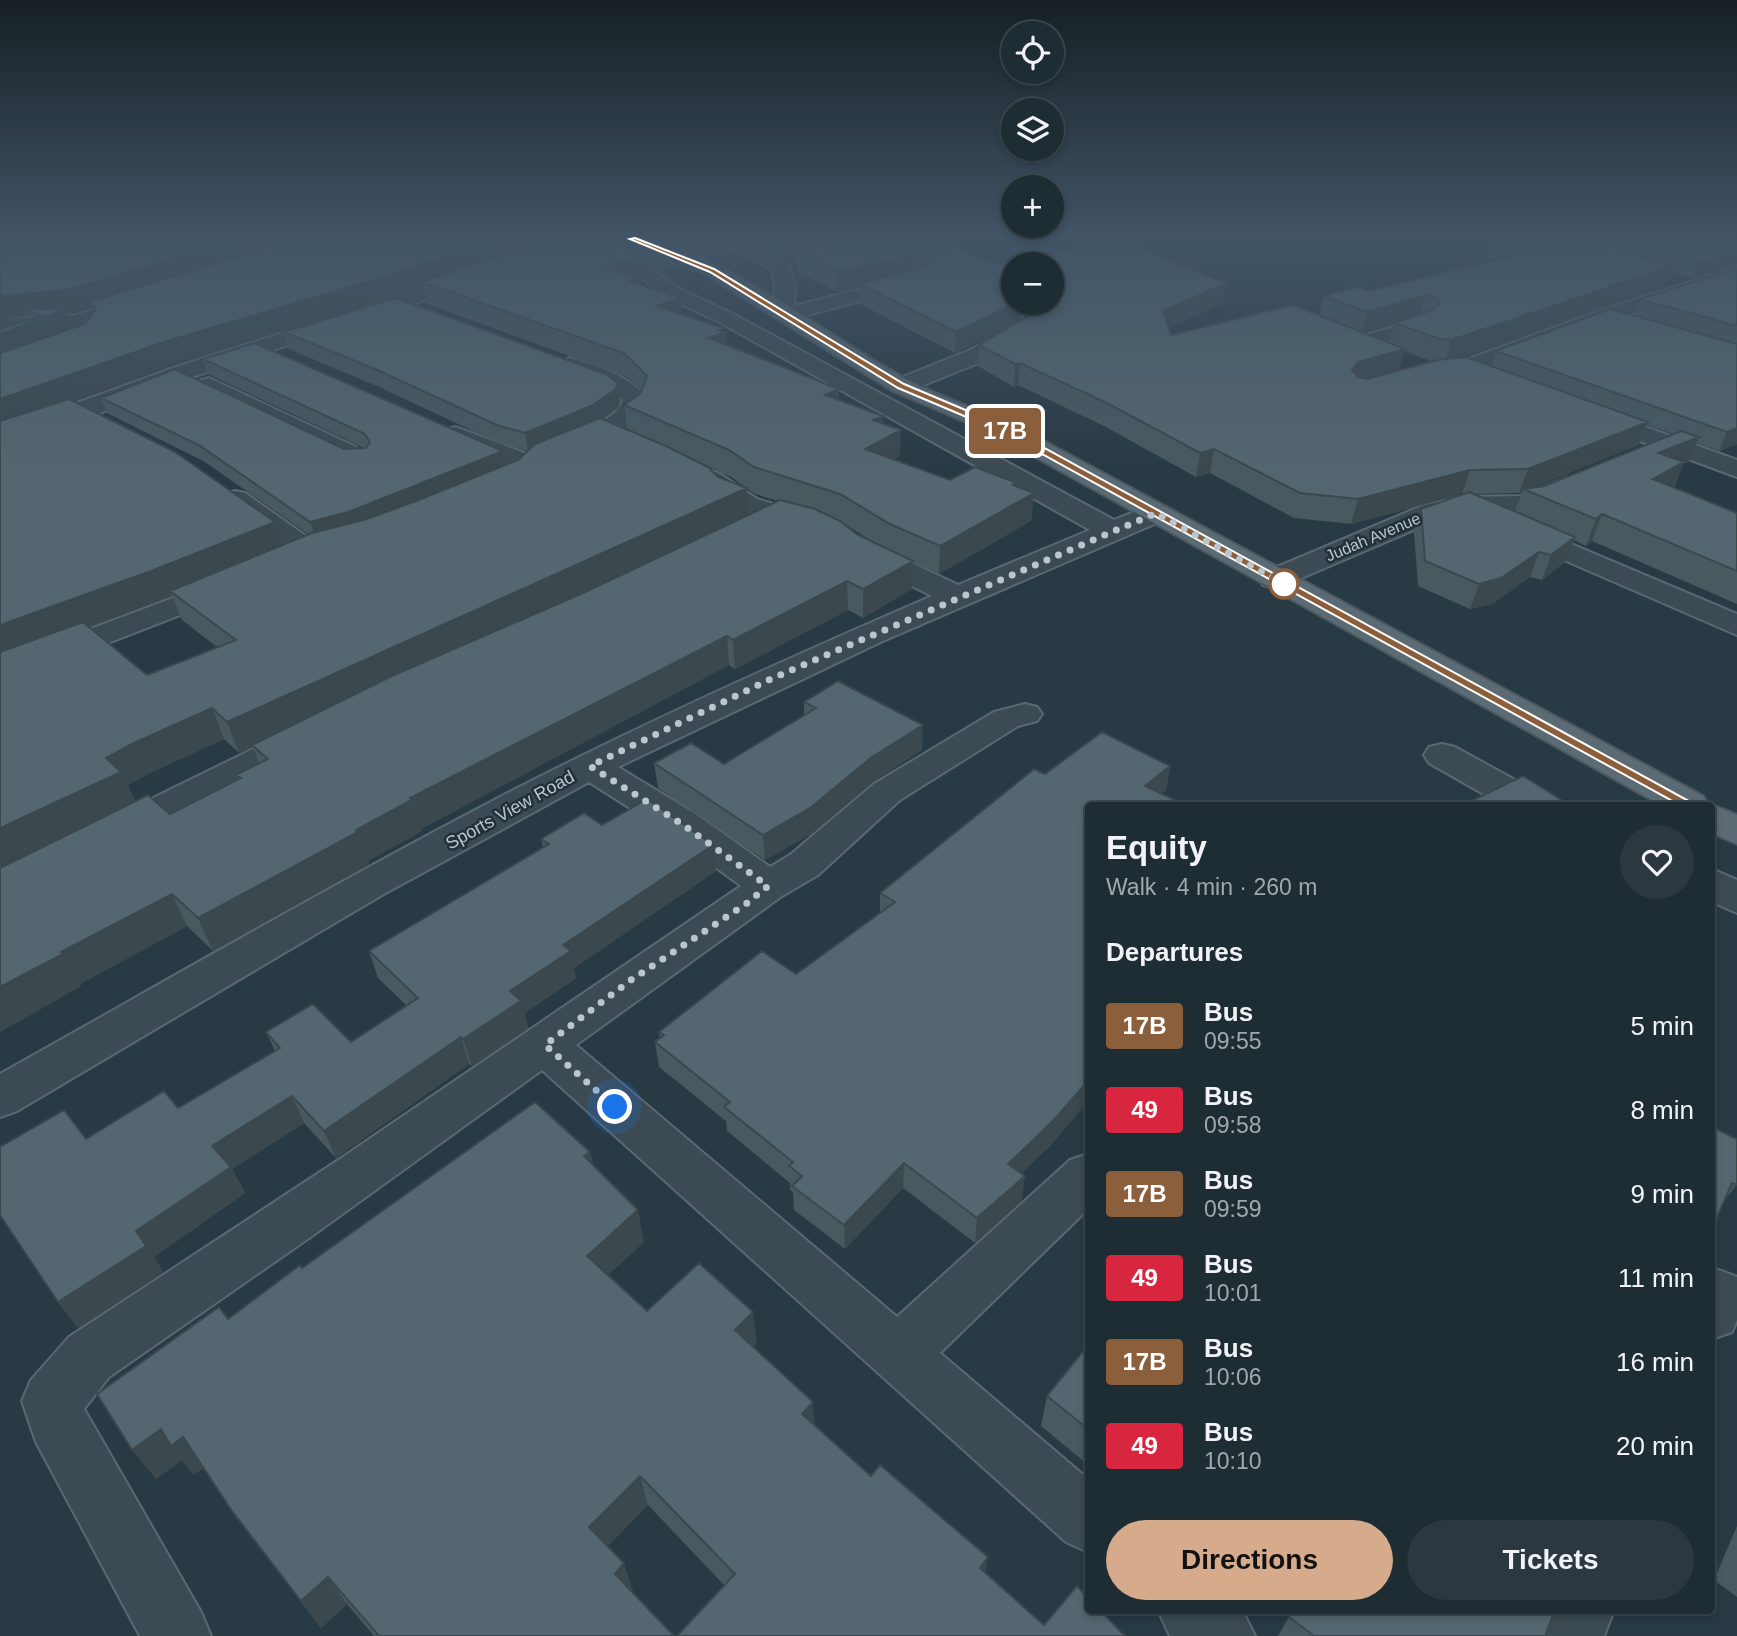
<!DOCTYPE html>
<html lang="en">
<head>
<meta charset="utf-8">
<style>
  body { margin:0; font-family:Helvetica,sans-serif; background:#2b383f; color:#f1f3f6; height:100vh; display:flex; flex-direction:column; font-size:26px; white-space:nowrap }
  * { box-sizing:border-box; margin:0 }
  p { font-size:23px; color:#a1a7ac }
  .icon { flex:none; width:38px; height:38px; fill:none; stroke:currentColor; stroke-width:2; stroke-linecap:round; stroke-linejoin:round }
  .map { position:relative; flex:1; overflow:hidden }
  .sheet { position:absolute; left:1085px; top:802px; width:630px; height:812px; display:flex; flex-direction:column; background:#1e2c33; border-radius:7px; box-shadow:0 4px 10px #0003,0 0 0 2px #3c484e }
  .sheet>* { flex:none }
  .badge { padding:0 14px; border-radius:5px; font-size:24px; line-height:46px }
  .controls { position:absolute; left:1001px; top:21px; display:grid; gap:14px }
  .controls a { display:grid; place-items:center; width:63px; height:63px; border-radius:50%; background:#1e2c33; box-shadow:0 4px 10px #0003,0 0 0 2px #3c484e; font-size:35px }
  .you { position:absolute; width:35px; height:35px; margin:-18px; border:5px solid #fff; border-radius:50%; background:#1a73e8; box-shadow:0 0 0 10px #1a73e833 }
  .map>.badge { position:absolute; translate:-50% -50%; box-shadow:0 0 0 4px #fff }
  h2 { padding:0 21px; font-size:26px; line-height:63px }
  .round { display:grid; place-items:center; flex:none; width:74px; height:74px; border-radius:37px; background:#2b383f }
  .head { display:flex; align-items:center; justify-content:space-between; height:119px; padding:0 21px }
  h1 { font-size:33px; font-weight:700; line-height:52px }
  .cta { display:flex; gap:14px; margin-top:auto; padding:14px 21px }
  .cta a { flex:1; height:80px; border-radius:42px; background:#d6ab8b; color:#111; font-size:28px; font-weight:700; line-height:80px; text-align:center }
  .cta a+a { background:#2b383f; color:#f1f3f6 }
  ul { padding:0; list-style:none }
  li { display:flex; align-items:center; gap:21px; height:84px; padding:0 21px }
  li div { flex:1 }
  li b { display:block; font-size:26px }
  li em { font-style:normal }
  li .badge { min-width:77px; font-weight:700; text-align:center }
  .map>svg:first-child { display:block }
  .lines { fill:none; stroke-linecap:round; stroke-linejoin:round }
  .minor-casing { stroke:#5b6871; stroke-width:4 }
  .major-casing { stroke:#495760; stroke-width:4 }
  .minor { fill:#3c4b53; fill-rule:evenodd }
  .major { fill:#5b6a73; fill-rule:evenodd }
  .wall { fill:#485960; fill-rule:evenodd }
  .shaded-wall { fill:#3b484e }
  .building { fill:#546770; stroke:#3b484e; stroke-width:2 }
  .line { fill:#8b5e3c; stroke:#fff; stroke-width:2 }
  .walk { stroke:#bac5cd; stroke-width:7; stroke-dasharray:0 12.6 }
  .stop-dot { fill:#fff; stroke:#8b5e3c; stroke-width:3.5 }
  .labels { text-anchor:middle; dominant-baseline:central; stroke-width:5; stroke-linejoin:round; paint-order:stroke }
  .far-street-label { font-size:16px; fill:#bac5cd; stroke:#213039 }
  .street-label { font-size:18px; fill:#bac5cd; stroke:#213039 }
</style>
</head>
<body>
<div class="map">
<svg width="1737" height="1636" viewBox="0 0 1737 1636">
  <rect width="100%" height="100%" fill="#283a44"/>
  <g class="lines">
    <defs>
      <path id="minor" d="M725 239H772L770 244 757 246 789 266 795 286 794 306 908 277 918 283 915 287 784 321 774 315 775 286 771 269 734 249 678 261 669 255 671 251Z
        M811 239H834L858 253 849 259 810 263 808 259 810 255 830 251Z
        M624 249 680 289 735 315 1114 520 1146 507H1166L1170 513 1166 519 883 641 618 767 697 815 770 867 790 855 874 784 994 712 1025 704 1037 707 1042 714 1037 721 1018 726 900 800 818 875 782 896 576 1045 897 1317 1070 1160 1088 1154V1209L940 1353 1088 1479V1552L1066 1542 542 1070 312 1236 109 1377 84 1409 201 1612 211 1636H140L36 1442 22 1401 31 1380 69 1337 343 1157 741 886 669 833 589 782 382 895 17 1111 0 1117V1074C166 981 331 885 500 797 641 724 786 659 932 596L856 558 851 552 856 546 866 543 876 546 958 585 1090 530 721 323 666 297 617 259 615 255Z
        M1737 267V279C1695 293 1652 306 1610 321 1564 337 1466 388 1422 377L1419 372 1430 365 1455 364 1596 312Z
        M472 272 482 278 479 282 189 378 90 417 0 447V431L173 368Z
        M139 296 149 302 146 306 78 327 0 331V319L76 315Z
        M1421 319 1428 321 1431 325 1428 329 1361 350 1350 344 1353 339Z
        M1021 323 1028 325 1032 329 1028 333 986 360 909 391H893L889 386 893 381 970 350Z
        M569 358C596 365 631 376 647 399L640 418 622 431 648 442 652 447 648 452C633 456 601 445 592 432 601 419 618 416 623 400L610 389 561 370 558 365Z
        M209 378 356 447 360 452 356 457H338L201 390 197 385 201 380Z
        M1595 409 1737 460V477L1586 421 1583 416 1586 411Z
        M456 427 538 458 542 463 538 468C513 475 470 451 447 439L444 434 447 429Z
        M703 468 720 474 757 499 820 518 824 524 820 530 810 532 737 510 694 482 690 476 694 470Z
        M1568 477 1577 479 1581 485 1577 491 1524 512 1463 513 1442 518 1285 585 1274 588 1263 585 1259 579 1263 573 1424 505 1463 497 1520 496Z
        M235 491 245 493 320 546 325 552 320 558 310 561 300 558 225 505 221 499 225 493Z
        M1521 523 1737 614V635L1511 537 1507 531 1511 525Z
        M226 578 237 581 241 587 237 593 0 685V663Z
        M305 727 318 730 323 738 318 746 132 840 118 844 104 840 99 831 104 822 292 730Z
        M1442 744 1455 747 1544 796 1550 805H1503L1429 763 1424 755 1429 747Z
        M1712 869 1737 880V913L1712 902Z
        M1719 1270 1737 1277V1320L1732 1332 1712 1339V1273Z
        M1158 1610H1242L1255 1636H1170Z
        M1547 1610H1614L1604 1636H1536Z"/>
      <path id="major" d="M624 239C709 237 832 342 910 381 943 398 979 410 1014 425L1703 796 1709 805H1661L996 435 893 391 705 274Z
        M1711 805H1712L1737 815V844L1712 833Z"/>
    </defs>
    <use href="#minor" class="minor-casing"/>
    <use href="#major" class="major-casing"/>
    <use href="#minor" class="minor"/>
    <use href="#major" class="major"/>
  </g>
  <path class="wall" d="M0 239H721L678 247 680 266 662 272 633 249H624L636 258 639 284 682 314 723 328 727 345 839 400 883 416V423L900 456 893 459 950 480 1017 483V487L1034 493 1031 521 939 574 913 563 912 589 863 618 848 610 735 669 729 665 421 829 422 831 368 861 369 864 213 951 187 926 80 984 81 986 0 1032 29 320 27 316 0 319ZM423 287 427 304 627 377 641 391 640 394 624 405 627 430 602 419 618 408 620 401 284 332 289 349 379 387 501 444 528 451 518 460 505 465 503 451 203 359 208 374 364 448 344 449 101 398 107 413 205 462 308 534 282 545 74 401 172 365 392 298ZM92 307 94 313 85 324 73 329 67 313 76 312ZM703 464 731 477 755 494 778 501 749 515 747 488 718 477ZM840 521 878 545 858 535ZM691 542 583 593 552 607ZM172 596 182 620 217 647 147 675 89 627ZM224 739 239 753 253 747 259 763 236 775 238 780 170 814 135 802 128 785 148 774Z
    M765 239H823V247L848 242 837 239H937L995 264 1118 240 1226 283 1223 303 1169 328 1171 335 1293 305 1319 315 1323 296 1358 287 1368 291 1496 260 1485 257 1491 239H1737V265L1693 278 1671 272 1665 287 1463 357H1466L1492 366 1496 351 1610 309 1634 316 1640 299 1737 268V444L1719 451 1697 443 1689 462 1683 464 1674 487 1737 513V604L1592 541 1586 546 1574 540 1565 562 1542 580 1530 577 1492 604 1470 609 1418 586 1414 533 1421 509 1460 495 1351 524 1294 518 1210 473 1196 477 1104 426 1018 385 1014 387 978 366 979 345 1020 321 955 353 860 304 859 286 837 292 797 271V255L783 257 765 247ZM1013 264H1052V303H1013ZM1393 325 1389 342 1365 333ZM1404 351 1431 361 1399 370ZM1647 425 1673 434 1544 486 1534 487 1639 445ZM1522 492 1515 511 1475 494 1519 493Z
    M804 702 922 750 872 782 811 834 765 860 658 788 654 763 724 764 804 716Z
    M1170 766 1166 790 1088 805V1101L1050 1146 1021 1173 1022 1200 975 1243 903 1188 845 1249 794 1210 793 1192 790 1190V1183L727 1131 726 1121 659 1067 655 1042 660 1038 659 1032 796 974 880 914V893L1045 774Z
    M602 825 716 871 574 968 576 978 525 1013 528 1028 472 1066 469 1064 336 1158 304 1123 232 1169 245 1193 154 1257 163 1272 78 1328 58 1302 86 1139 178 1108 275 1051 266 1032 351 1042 407 1006 378 978 369 951 543 848 541 839Z
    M1712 1127 1737 1184 1723 1203Z
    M590 1152 593 1165 644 1242 608 1275 647 1311 757 1343 753 1347 814 1424 871 1476 986 1573 1044 1625 1125 1636 724 1585 648 1505 608 1546 633 1591 632 1592 674 1636H374L347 1604 321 1628 232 1511 203 1468 194 1475 182 1460 156 1479 228 1319 302 1268Z
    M1088 1345V1465L1041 1426 1047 1396Z
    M1737 1526V1597L1714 1580Z
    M1283 1610H1555L1545 1636H1278L1290 1615Z"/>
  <path class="shaded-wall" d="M240 239H312L89 302 92 307 76 312 67 313 74 332 0 361V334L52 314 24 309 27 316 0 319V296Z
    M499 239H562L422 282 423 287 392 298 172 365 0 428V399L164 342Z
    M677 239H721L678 247 680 266 662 272 660 251 678 246Z
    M783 239H823V250L796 252 797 255 783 257Z
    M1737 252V265L1693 278 1699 263Z
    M919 253 918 272 859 284V286L837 292V272Z
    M636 258 640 300 604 267Z
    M1673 266 1665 287 1445 363 1451 340Z
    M1226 283 1223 303 1160 332 1163 311Z
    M1426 295 1420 316 1394 323 1393 325 1361 334 1367 312Z
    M680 298 682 320 656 306Z
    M1016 303H1021L1020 321 955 353 956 332Z
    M723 328 724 333 726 332 727 355 709 338 718 330Z
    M1405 349 1399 371 1352 384V370L1358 362Z
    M1020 363 1018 385 1014 387 1015 364Z
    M618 383 620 401 618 408 594 425 528 451 525 433Z
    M839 389V414L825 395Z
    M883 416V439L901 430 900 456 865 475V449L873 420Z
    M1648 422 1639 445 1527 490 1523 489 1522 492 1519 493 1528 469Z
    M1737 428V444L1719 451 1727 432Z
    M1699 437 1689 462 1683 464 1673 487 1642 505 1658 453Z
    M1214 449 1210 473 1196 477 1200 453Z
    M503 451 506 467 316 539 310 522Z
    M1470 470 1462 494 1351 524 1358 499Z
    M1017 483 1015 504 1034 493 1031 521 939 574 940 546 1013 485Z
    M747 488 749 515 254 746 252 745 253 747 239 753 227 722Z
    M1602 514 1592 541 1586 546 1596 519Z
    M275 522 284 549 170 591 172 596 0 660V625Z
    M1575 537 1565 562 1542 580 1551 555Z
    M1539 552 1530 577 1492 604 1470 609 1479 584Z
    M913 561 912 589 863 618V589Z
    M847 581 848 610 735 669 733 640Z
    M727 636 729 665 421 829 422 831 368 861 369 864 213 951 198 918 410 798Z
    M212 708 224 739 148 774 128 785 136 803 0 869V828L106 758 134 743Z
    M923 725 922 750 872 782 811 834 765 860 763 835 872 757Z
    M1170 766 1166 790 1147 805 1145 786Z
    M713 845 716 871 574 968 576 978 525 1013 528 1028 472 1066 463 1039 510 991 563 945Z
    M172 894 187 926 80 984 81 986 0 1032V987L61 952Z
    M461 1037 469 1064 336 1158 324 1131Z
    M1088 1081V1101L1050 1146 1006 1189 1008 1164Z
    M292 1096 304 1123 232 1169 245 1193 154 1257 163 1272 78 1328 58 1302 136 1231 212 1146Z
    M590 1152 597 1184 584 1156Z
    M904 1163 903 1188 845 1249 844 1225Z
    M1025 1176 1022 1200 975 1243 977 1218Z
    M638 1210 644 1242 595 1287 587 1256Z
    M753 1312 757 1343 739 1361 735 1330Z
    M813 1402 815 1432 802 1414Z
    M161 1429 183 1437 205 1467 194 1475 182 1460 156 1479 132 1450Z
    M640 1476 648 1505 599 1555 589 1527Z
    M988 1557 984 1584 980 1568Z
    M624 1563 633 1591 624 1601 615 1574Z
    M328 1577 347 1604 321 1628 301 1601Z"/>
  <path class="building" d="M0 239H240L67 290 0 296Z
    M296 239H499L387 276 164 342 0 399V353L85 324 96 309 89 302Z
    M551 239H612L636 258 604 267 638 278 630 281 680 298 656 306 723 328 718 330 726 332 709 338 839 389 825 395 883 416 873 420 901 430 865 449 950 480 975 467 1017 483 1013 485 1034 493 940 546 890 524 840 494 754 467 729 450 624 405 640 394 647 376 624 353 422 282Z
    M644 239H663L678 245 660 251Z
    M858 239H937L995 264 1118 240 1226 283 1163 311 1171 335 1293 305 1405 349 1358 362 1352 370 1358 377 1367 379 1437 360 1466 357 1648 422 1528 469 1470 470 1358 499 1300 493 1214 449 1200 453 1107 403 1020 363 1015 364 979 345 1032 314 1036 308 1031 303H1052V264H1013V303H1016L956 332 859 284 925 267 930 260 919 253 837 272 796 252 856 241Z
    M1500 239H1581L1673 266 1451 340 1440 339 1394 323 1435 309 1440 303 1435 297 1426 295 1367 312 1323 296 1358 287 1368 291 1529 252 1517 248 1526 246Z
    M1617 239H1737V252L1699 263Z
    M1737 268V326L1640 299Z
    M395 298 606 374 618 383 615 390 591 406 525 433 497 425 375 369 284 332Z
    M24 309H65L0 334V329L43 316Z
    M1610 309 1737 344V428L1727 432 1496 351Z
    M254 343 503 451 348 512 310 522 199 445 101 398 175 369 344 449 366 448 370 442 365 434 203 359Z
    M69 399 175 452 275 522 151 571 0 625V421Z
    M600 418 668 447 708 467 718 477 747 488 227 722 212 708 134 743 106 758 121 772 0 828V652L83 622 147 675 236 640 170 591 312 533 367 519 416 501 518 460 535 444Z
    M1681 431 1699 437 1658 453 1684 462 1653 479 1737 513V571L1602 514 1596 519 1523 489 1544 486Z
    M1469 492 1575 537 1551 555 1539 552 1501 578 1479 584 1425 561 1421 509Z
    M780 500 815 509 840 521 858 535 913 561 863 589 847 581 733 640 727 636 410 798 412 800 356 830 358 832 198 918 172 894 61 952 63 954 0 987V868L148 795 170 814 241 778 236 775 268 759 252 745 394 675 583 593Z
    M838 681 923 725 872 757 810 808 763 835 654 763 691 743 724 764 816 708 804 702Z
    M1102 732 1170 766 1145 786 1186 805H1088V1081L1053 1121 1008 1164 1025 1176 977 1218 904 1163 844 1225 792 1186 802 1176 789 1166 793 1162 724 1107 730 1102 655 1042 664 1035 659 1032 762 951 796 974 895 902 880 893 1034 769 1045 774Z
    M1523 776 1570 805H1463Z
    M647 799 713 845 563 945 571 951 510 991 521 1001 463 1039 461 1037 324 1131 292 1096 212 1146 231 1167 136 1231 146 1246 58 1302 0 1215V1147L64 1110 86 1139 164 1091 178 1108 280 1048 266 1032 313 1004 351 1042 418 998 369 951 549 844 541 839 584 813 602 825Z
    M535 1102 590 1152 584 1156 638 1210 587 1256 647 1311 699 1263 753 1312 735 1330 813 1402 802 1414 871 1476 880 1465 988 1557 980 1568 1044 1625 1077 1586 1088 1598V1610H1100L1125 1636H677L735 1574 640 1476 589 1527 624 1563 615 1574 674 1636H379L328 1577 301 1601 232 1511 183 1437 171 1446 161 1429 132 1450 97 1394 219 1307 228 1319 300 1265 302 1268Z
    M1712 1127 1737 1139V1185L1732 1183 1712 1229Z
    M1088 1345V1429L1047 1396Z
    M1293 1610H1555L1545 1636H1314L1289 1617Z"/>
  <linearGradient id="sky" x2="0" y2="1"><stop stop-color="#162025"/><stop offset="0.51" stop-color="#425567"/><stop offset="1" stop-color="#425567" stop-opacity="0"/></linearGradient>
  <rect width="1737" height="468" fill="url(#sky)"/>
  <path class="line" d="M635 238 714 269 904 384 1008 428 1696 805 1685 808 1002 432 898 388 710 272 630 239Z"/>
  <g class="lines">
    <path class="walk" d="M615 1107 545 1045 631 980 746 904 768 886 682 824 590 766 771 679 1156 513 1284 584"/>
  </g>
  <circle class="stop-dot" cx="1284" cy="584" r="14"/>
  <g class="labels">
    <g class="far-street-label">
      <text transform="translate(1373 537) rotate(-23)">Judah Avenue</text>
    </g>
    <g class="street-label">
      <text transform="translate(510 810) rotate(-29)">Sports View Road</text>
    </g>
  </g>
</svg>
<div class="controls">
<a><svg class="icon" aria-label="locate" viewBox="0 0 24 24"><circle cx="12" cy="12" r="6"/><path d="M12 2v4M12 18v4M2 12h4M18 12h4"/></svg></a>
<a><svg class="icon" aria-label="layers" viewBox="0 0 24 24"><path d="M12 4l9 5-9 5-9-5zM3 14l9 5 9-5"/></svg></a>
<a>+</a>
<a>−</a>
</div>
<div class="you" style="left:615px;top:1107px"></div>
<b class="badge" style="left:1005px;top:431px;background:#8b5e3c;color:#fff">17B</b>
<section class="sheet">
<div class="head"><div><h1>Equity</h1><p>Walk · 4 min · 260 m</p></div><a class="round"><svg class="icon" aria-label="heart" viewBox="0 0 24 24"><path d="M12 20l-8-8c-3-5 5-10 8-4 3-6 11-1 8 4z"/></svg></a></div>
<h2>Departures</h2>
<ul>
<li><span class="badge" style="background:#8b5e3c;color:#fff">17B</span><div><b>Bus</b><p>09:55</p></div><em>5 min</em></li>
<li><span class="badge" style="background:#d7263d;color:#fff">49</span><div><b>Bus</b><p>09:58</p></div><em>8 min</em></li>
<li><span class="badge" style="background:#8b5e3c;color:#fff">17B</span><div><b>Bus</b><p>09:59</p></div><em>9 min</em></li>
<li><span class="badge" style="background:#d7263d;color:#fff">49</span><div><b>Bus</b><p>10:01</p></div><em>11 min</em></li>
<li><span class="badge" style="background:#8b5e3c;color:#fff">17B</span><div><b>Bus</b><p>10:06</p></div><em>16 min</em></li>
<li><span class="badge" style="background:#d7263d;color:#fff">49</span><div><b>Bus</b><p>10:10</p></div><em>20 min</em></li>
</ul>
<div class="cta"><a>Directions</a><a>Tickets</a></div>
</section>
</div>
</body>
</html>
